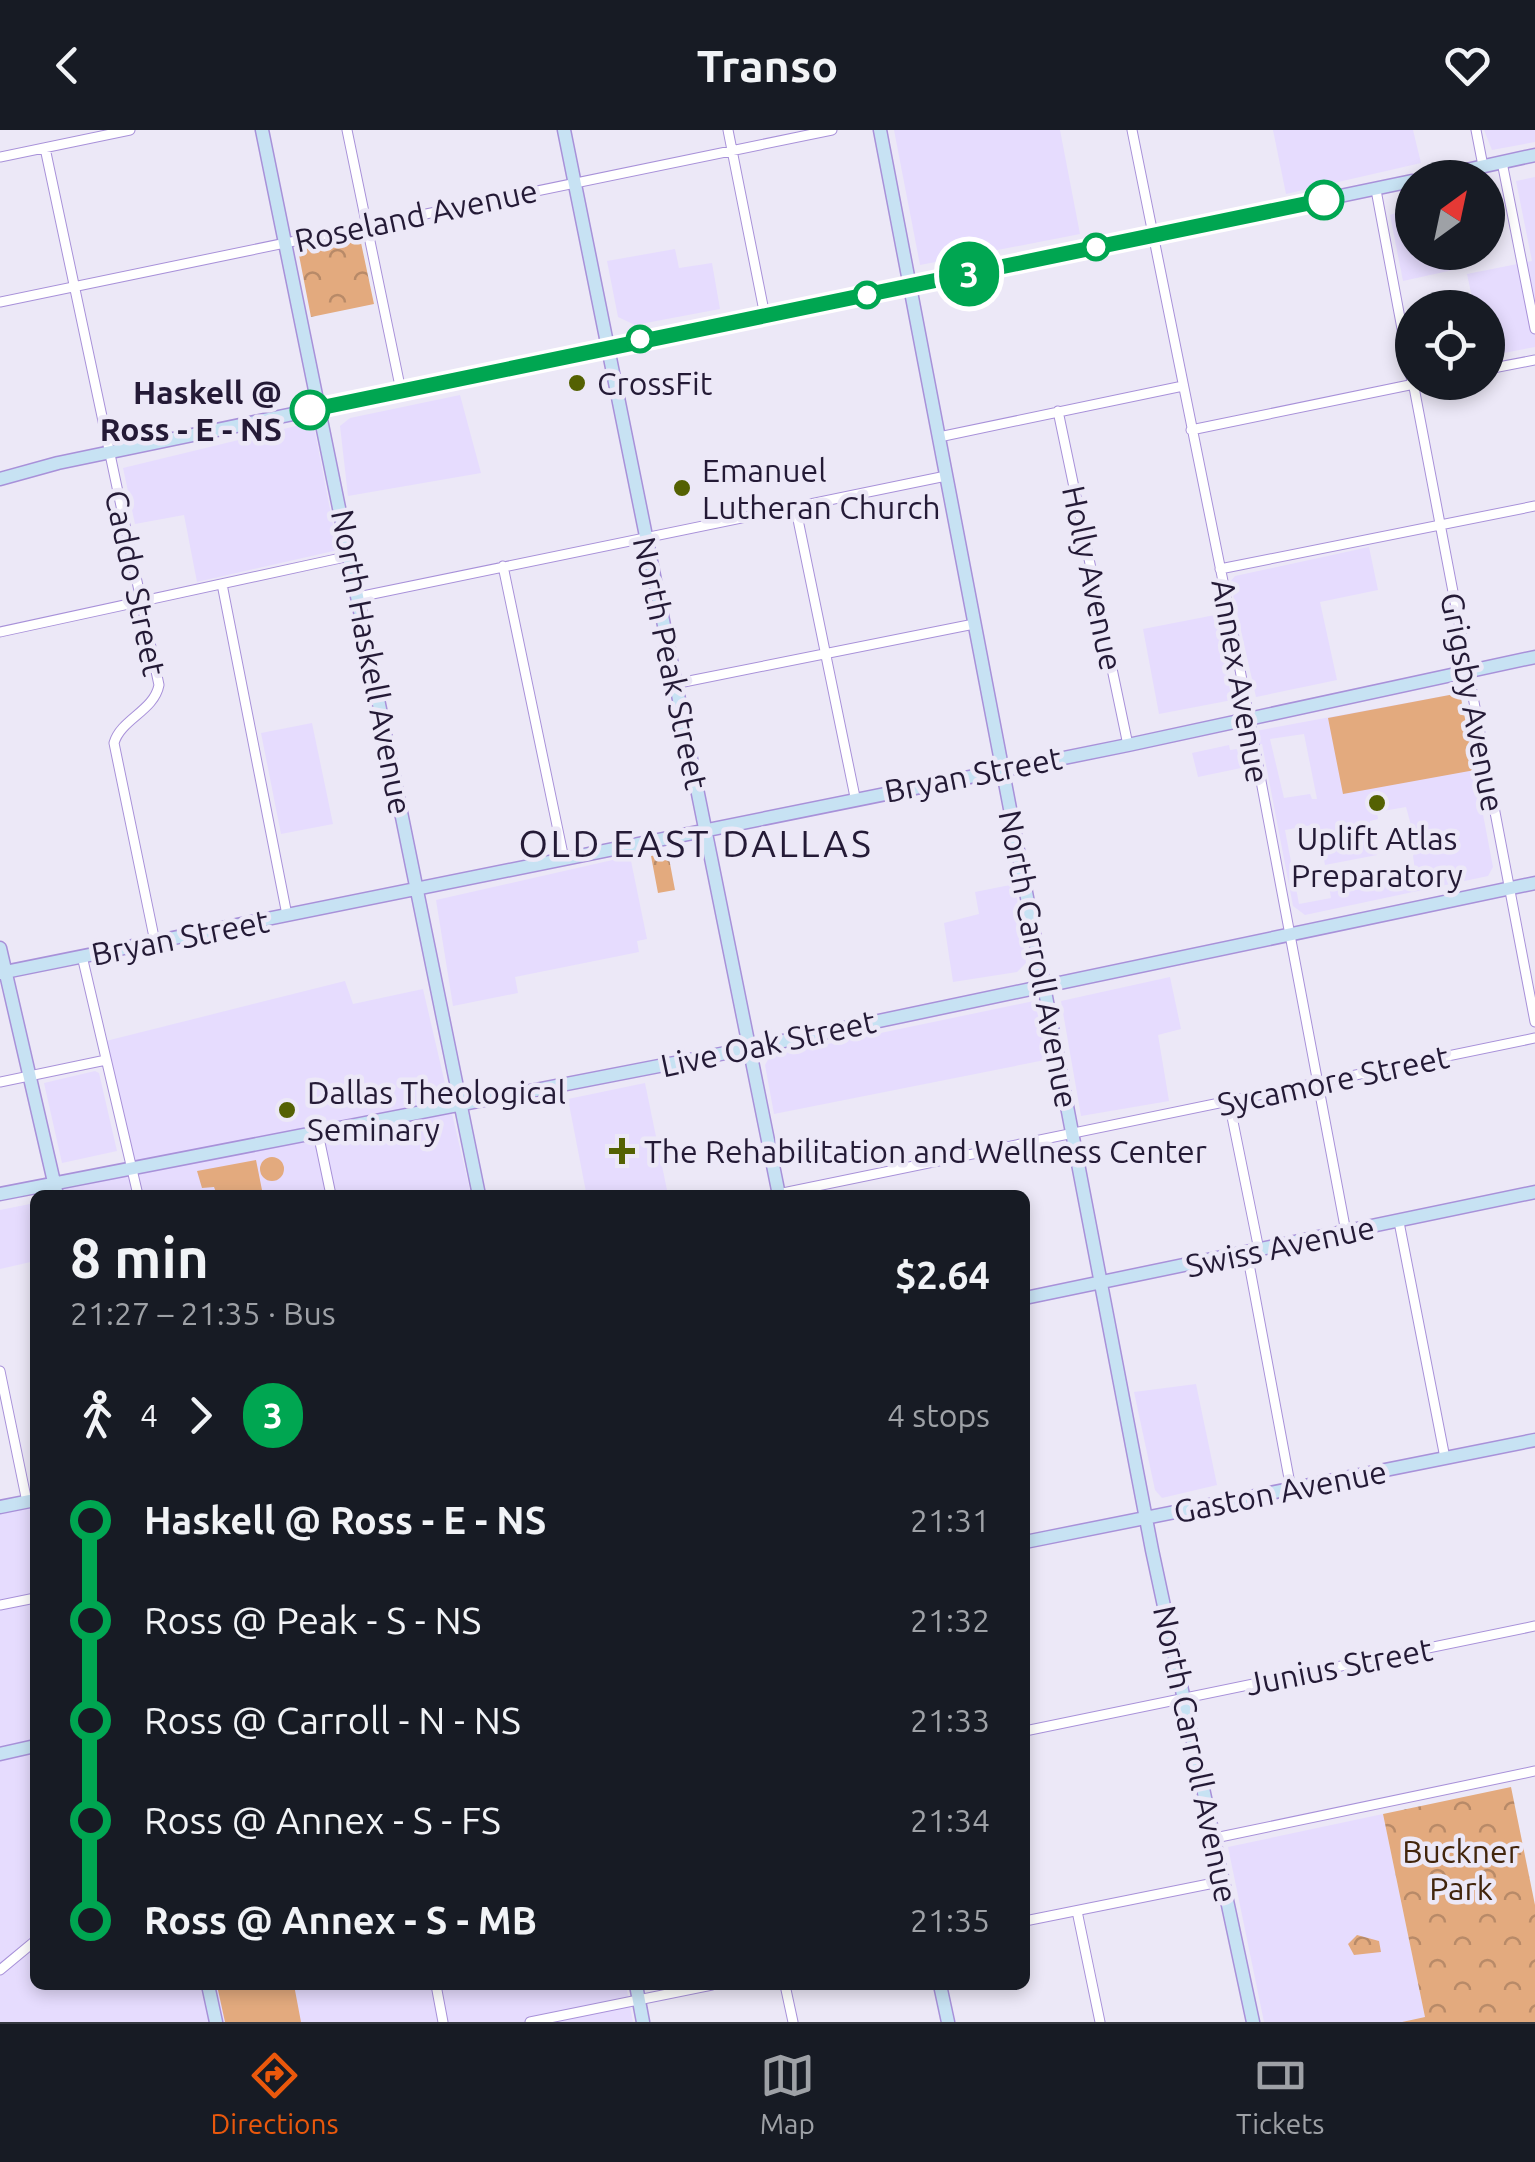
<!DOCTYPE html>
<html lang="en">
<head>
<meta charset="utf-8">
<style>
  body { margin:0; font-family:Ubuntu,sans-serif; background:#20242c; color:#f1f3f6; height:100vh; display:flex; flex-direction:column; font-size:38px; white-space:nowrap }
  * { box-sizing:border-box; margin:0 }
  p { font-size:32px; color:#9ea1a6 }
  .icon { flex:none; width:55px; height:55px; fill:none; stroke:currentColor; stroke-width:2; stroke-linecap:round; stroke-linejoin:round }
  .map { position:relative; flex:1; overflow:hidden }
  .side { position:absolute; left:30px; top:1060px; width:1000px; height:800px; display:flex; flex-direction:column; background:#171b24; border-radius:15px; box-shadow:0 5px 15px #0003 }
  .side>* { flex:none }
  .badge { padding:0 20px; border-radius:32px; font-size:35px; line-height:65px }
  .needle { width:65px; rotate:33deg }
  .controls { position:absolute; left:1395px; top:30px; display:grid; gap:20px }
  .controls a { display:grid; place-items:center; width:110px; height:110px; border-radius:50%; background:#171b24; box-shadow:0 5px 15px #0003; font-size:50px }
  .map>.badge { position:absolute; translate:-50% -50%; box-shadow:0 0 0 5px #fff }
  .legs { display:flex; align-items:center; gap:15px; height:110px; padding:0 40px; font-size:32px }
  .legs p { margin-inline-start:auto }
  .overview { display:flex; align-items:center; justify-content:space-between; height:170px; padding:0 40px }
  h1 { font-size:55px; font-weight:600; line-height:75px }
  ul { padding:0 40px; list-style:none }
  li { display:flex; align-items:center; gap:35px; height:100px; font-size:38px }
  li i { display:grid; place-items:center; width:15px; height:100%; margin:0 12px; background:currentColor }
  li i::after { content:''; width:25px; height:25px; margin:-12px; border:8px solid; border-radius:50%; background:#171b24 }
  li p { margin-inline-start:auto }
  li:first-child i { background:linear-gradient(#0000 50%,currentColor 0) }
  li:last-child i { background:linear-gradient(currentColor 50%,#0000 0) }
  header { display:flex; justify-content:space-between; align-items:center; height:130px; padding:0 40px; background:#171b24; font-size:45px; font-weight:600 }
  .dock { display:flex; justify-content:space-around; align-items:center; height:140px; border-top:2px solid #363941; background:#171b24; font-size:28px; color:#9ea1a6 }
  .dock a { display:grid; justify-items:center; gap:5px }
  .dock .active { color:#ea580c }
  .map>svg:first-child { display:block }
  .built { fill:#e6dcfe; fill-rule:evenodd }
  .grass { fill:#e3aa7e }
  .park { fill:url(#park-crowns) }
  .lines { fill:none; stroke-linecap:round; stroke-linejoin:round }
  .street-casing { stroke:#a891d9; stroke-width:11 }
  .secondary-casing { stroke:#a891d9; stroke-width:15 }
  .street { stroke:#fff; stroke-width:9 }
  .secondary { stroke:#c7e2f3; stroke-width:12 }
  .line-1-casing { stroke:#fff; stroke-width:22 }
  .line-1 { stroke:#00a651; stroke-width:15 }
  .stop-1-dot { fill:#fff; stroke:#00a651; stroke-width:5 }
  .poi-dot { fill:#546102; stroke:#ece8f7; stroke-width:4 }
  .labels { text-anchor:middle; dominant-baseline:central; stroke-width:9; stroke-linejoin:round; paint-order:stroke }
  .street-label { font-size:32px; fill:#241a36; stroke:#ece8f7 }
  .poi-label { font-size:32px; fill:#241a36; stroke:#ece8f7; text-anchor:start }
  .stop-label { font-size:32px; font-weight:bold; fill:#241a36; stroke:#ece8f7; text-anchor:end }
  .park-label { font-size:32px; fill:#42250c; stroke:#ece8f7 }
  .quarter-label { font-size:38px; letter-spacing:2.5px; fill:#241a36; stroke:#ece8f7 }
</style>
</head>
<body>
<header><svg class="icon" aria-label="back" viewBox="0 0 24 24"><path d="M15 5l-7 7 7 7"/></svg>Transo<svg class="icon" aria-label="heart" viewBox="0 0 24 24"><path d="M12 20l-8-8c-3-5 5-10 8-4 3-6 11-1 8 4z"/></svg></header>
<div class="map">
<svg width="1535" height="1892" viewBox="0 0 1535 1892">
  <defs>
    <pattern id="park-crowns" width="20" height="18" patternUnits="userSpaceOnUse" patternTransform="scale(2.5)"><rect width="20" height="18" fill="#e3aa7e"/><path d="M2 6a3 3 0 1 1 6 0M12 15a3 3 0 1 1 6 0" fill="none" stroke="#b88a68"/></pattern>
  </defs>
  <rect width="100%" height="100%" fill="#ece8f7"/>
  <path class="built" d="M894 0H1060L1080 104 920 135Z
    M1273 0H1413L1421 33 1286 64Z
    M1484 0H1535V12L1492 20Z
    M1535 47V217L1488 226V178L1474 177 1467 144 1532 131 1516 51Z
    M1412 72V122L1459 123 1462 138 1403 151 1390 85 1401 81 1400 74Z
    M675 119 679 138 712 133 720 179 635 195 618 187 607 131Z
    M460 265 481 343 348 366 340 296 350 288Z
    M308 293 314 297 338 420 197 452 184 385 135 394 123 338Z
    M1369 417 1378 460 1320 472 1337 550 1256 567 1230 452 1235 446Z
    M1215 485 1232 570 1159 584 1143 499Z
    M1460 563 1493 737 1488 746 1305 785 1293 776 1262 614 1248 616 1245 603ZM1304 604 1317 669H1312L1310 664 1284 668 1270 609ZM1406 677 1417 717 1413 726 1416 747 1342 763 1340 754 1328 750 1331 768 1299 774 1285 700 1317 694 1325 735 1377 725 1371 718 1370 691 1378 689 1377 682Z
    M312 593 333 694 281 704 261 603Z
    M1229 615 1230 620 1237 619 1241 638 1198 647 1192 623Z
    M630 726 647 809 637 811 639 822 515 847 518 863 453 876 436 770Z
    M1015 754 1026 833 1017 842 953 852 944 793 979 784 975 762Z
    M1170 847 1181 899 1158 905 1169 971 1081 986 1061 871Z
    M345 851 353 874 423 859 471 1065H60L59 1059 66 1058 65 1051 131 1036 102 912Z
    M1034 871 1050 929 774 984 765 935 770 926Z
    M95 941 99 943 117 1021 62 1033 44 953Z
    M645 953 668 1065H573L586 1062 568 969Z
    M35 1073V1131L0 1139V1080Z
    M1196 1254 1217 1355 1162 1368 1155 1360 1134 1262Z
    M35 1376V1855H626L633 1892H0V1382Z
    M1383 1684 1425 1887 1402 1892H1264L1228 1717Z"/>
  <path class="grass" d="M1460 563 1475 640 1343 664 1328 588Z
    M260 1039a12 12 0 1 1 24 0a12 12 0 1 1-24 0Z
    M256 1030 263 1065H217L214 1057 202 1058 197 1041Z
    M241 1855H294L301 1892H225L218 1860Z"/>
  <path class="park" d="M360 108 374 174 311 187 298 120Z
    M668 723 675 760 658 763 651 726Z
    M1511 1657 1535 1775V1892H1402L1425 1887 1383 1684Z
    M1357 1805 1379 1811 1381 1822 1354 1825 1348 1814Z"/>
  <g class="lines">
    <defs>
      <path id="street" d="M347 0 401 261
        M728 0 765 186
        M1132 0 1228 476 1346 1102
        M1476 0 1483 36
        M45 18 159 555C154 581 121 589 114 613L155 812
        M0 27 130 0
        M1502 32 1535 199
        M1376 60 1412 252
        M0 172 832 0
        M1488 239 1535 230
        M1413 252 1535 892
        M1058 281 1128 615
        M1191 300 1424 252
        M939 307 1183 256
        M795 375 855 667
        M503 436 564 729
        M1220 439 1535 376
        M222 454 287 785
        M358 467 946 346
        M0 502 350 426
        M674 554 974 494
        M82 826 138 1065
        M0 952 106 930
        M1229 972 1259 1120
        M318 1003 331 1065
        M778 1064 1535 908
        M1399 1092 1445 1328
        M1247 1123 1291 1359
        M0 1241 27 1372
        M0 1475 35 1468
        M1025 1601 1535 1496
        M1215 1708 1535 1641
        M1077 1781 1100 1892
        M1025 1791 1224 1751
        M0 1840 35 1811
        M436 1855 443 1892
        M785 1855 793 1892
        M530 1892 712 1855"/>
      <path id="secondary" d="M262 0 479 1065
        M564 0 779 1065
        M880 0 1152 1420 1253 1892
        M1430 48 1535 25
        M0 349 58 333 1412 51
        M0 818 57 1065
        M0 843 1128 615 1535 527
        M0 1064 736 921 1535 753
        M1025 1168 1535 1062
        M0 1377 35 1370
        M1025 1412 1535 1310
        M0 1624 35 1616
        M208 1855 216 1892
        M636 1855 643 1892
        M940 1855 948 1892"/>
    </defs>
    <use href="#street" class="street-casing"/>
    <use href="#secondary" class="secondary-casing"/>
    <use href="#street" class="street"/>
    <use href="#secondary" class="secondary"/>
  </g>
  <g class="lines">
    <defs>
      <path id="line-1" d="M310 280 1324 70"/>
    </defs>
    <use href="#line-1" class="line-1-casing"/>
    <use href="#line-1" class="line-1"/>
  </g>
  <g class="stop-1-dot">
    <circle cx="1324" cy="70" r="18"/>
    <circle cx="1096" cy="117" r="12"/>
    <circle cx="867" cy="165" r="12"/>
    <circle cx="640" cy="209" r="12"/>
    <circle cx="310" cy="280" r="18"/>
  </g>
  <g class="poi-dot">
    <circle cx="577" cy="253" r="10"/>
    <circle cx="682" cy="358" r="10"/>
    <circle cx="1377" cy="673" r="10"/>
    <circle cx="287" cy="980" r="10"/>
    <path d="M617 1006h10v10h10v10h-10v10h-10v-10h-10v-10h10z"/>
  </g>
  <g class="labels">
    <g class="street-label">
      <text transform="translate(416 85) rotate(-12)">Roseland Avenue</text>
      <text transform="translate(1093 448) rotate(78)">Holly Avenue</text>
      <text transform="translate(136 453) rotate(78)">Caddo Street</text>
      <text transform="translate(372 532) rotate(79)">North Haskell Avenue</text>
      <text transform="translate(671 533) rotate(78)">North Peak Street</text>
      <text transform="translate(1241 551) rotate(80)">Annex Avenue</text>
      <text transform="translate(1473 572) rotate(79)">Grigsby Avenue</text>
      <text transform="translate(973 644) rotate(-11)">Bryan Street</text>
      <text transform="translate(180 807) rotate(-11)">Bryan Street</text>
      <text transform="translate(1039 829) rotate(79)">North Carroll Avenue</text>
      <text transform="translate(768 913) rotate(-12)">Live Oak Street</text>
      <text transform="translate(1333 950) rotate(-12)">Sycamore Street</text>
      <text transform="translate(1280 1116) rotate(-12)">Swiss Avenue</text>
      <text transform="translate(1280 1361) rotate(-11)">Gaston Avenue</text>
      <text transform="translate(1339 1536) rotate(-11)">Junius Street</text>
      <text transform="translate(1196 1624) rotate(78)">North Carroll Avenue</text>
    </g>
    <g class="poi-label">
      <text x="597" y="253">CrossFit</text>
      <text x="702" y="340">Emanuel<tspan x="702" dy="37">Lutheran Church</tspan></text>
      <text x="1377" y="708" text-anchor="middle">Uplift Atlas<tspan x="1377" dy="37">Preparatory</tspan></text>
      <text x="307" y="962">Dallas Theological<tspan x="307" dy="37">Seminary</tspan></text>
      <text x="644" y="1021">The Rehabilitation and Wellness Center</text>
    </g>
    <g class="stop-label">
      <text x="282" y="262">Haskell @<tspan x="282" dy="37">Ross - E - NS</tspan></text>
    </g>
    <g class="park-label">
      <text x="1461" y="1721">Buckner<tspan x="1461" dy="37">Park</tspan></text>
    </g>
    <g class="quarter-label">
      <text x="696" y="713">OLD EAST DALLAS</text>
    </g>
  </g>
</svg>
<div class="controls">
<a><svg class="needle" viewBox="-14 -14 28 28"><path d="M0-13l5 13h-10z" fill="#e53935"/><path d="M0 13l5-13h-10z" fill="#9ea1a6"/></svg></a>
<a><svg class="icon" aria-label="locate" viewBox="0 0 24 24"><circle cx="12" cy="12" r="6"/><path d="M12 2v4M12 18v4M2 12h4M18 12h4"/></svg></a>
</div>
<b class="badge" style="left:969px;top:144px;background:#00a651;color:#fff">3</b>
<section class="side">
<div class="overview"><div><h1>8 min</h1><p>21:27 – 21:35 · Bus</p></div><b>$2.64</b></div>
<div class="legs"><svg class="icon" aria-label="walk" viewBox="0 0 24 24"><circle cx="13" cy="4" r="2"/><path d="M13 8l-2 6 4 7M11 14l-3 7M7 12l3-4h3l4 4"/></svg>4<svg class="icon" aria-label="forward" viewBox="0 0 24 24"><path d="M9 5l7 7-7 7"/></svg><b class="badge" style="background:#00a651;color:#fff">3</b><p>4 stops</p></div>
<ul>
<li><i style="color:#00a651"></i><b>Haskell @ Ross - E - NS</b><p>21:31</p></li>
<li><i style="color:#00a651"></i><span>Ross @ Peak - S - NS</span><p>21:32</p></li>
<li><i style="color:#00a651"></i><span>Ross @ Carroll - N - NS</span><p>21:33</p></li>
<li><i style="color:#00a651"></i><span>Ross @ Annex - S - FS</span><p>21:34</p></li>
<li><i style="color:#00a651"></i><b>Ross @ Annex - S - MB</b><p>21:35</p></li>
</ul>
</section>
</div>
<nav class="dock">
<a class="active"><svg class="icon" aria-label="directions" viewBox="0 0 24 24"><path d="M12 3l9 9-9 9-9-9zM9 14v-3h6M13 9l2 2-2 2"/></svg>Directions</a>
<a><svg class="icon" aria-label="map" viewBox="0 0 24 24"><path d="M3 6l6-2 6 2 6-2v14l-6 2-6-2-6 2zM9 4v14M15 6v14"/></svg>Map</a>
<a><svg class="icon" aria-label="tickets" viewBox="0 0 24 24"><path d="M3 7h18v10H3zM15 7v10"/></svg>Tickets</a>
</nav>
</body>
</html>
